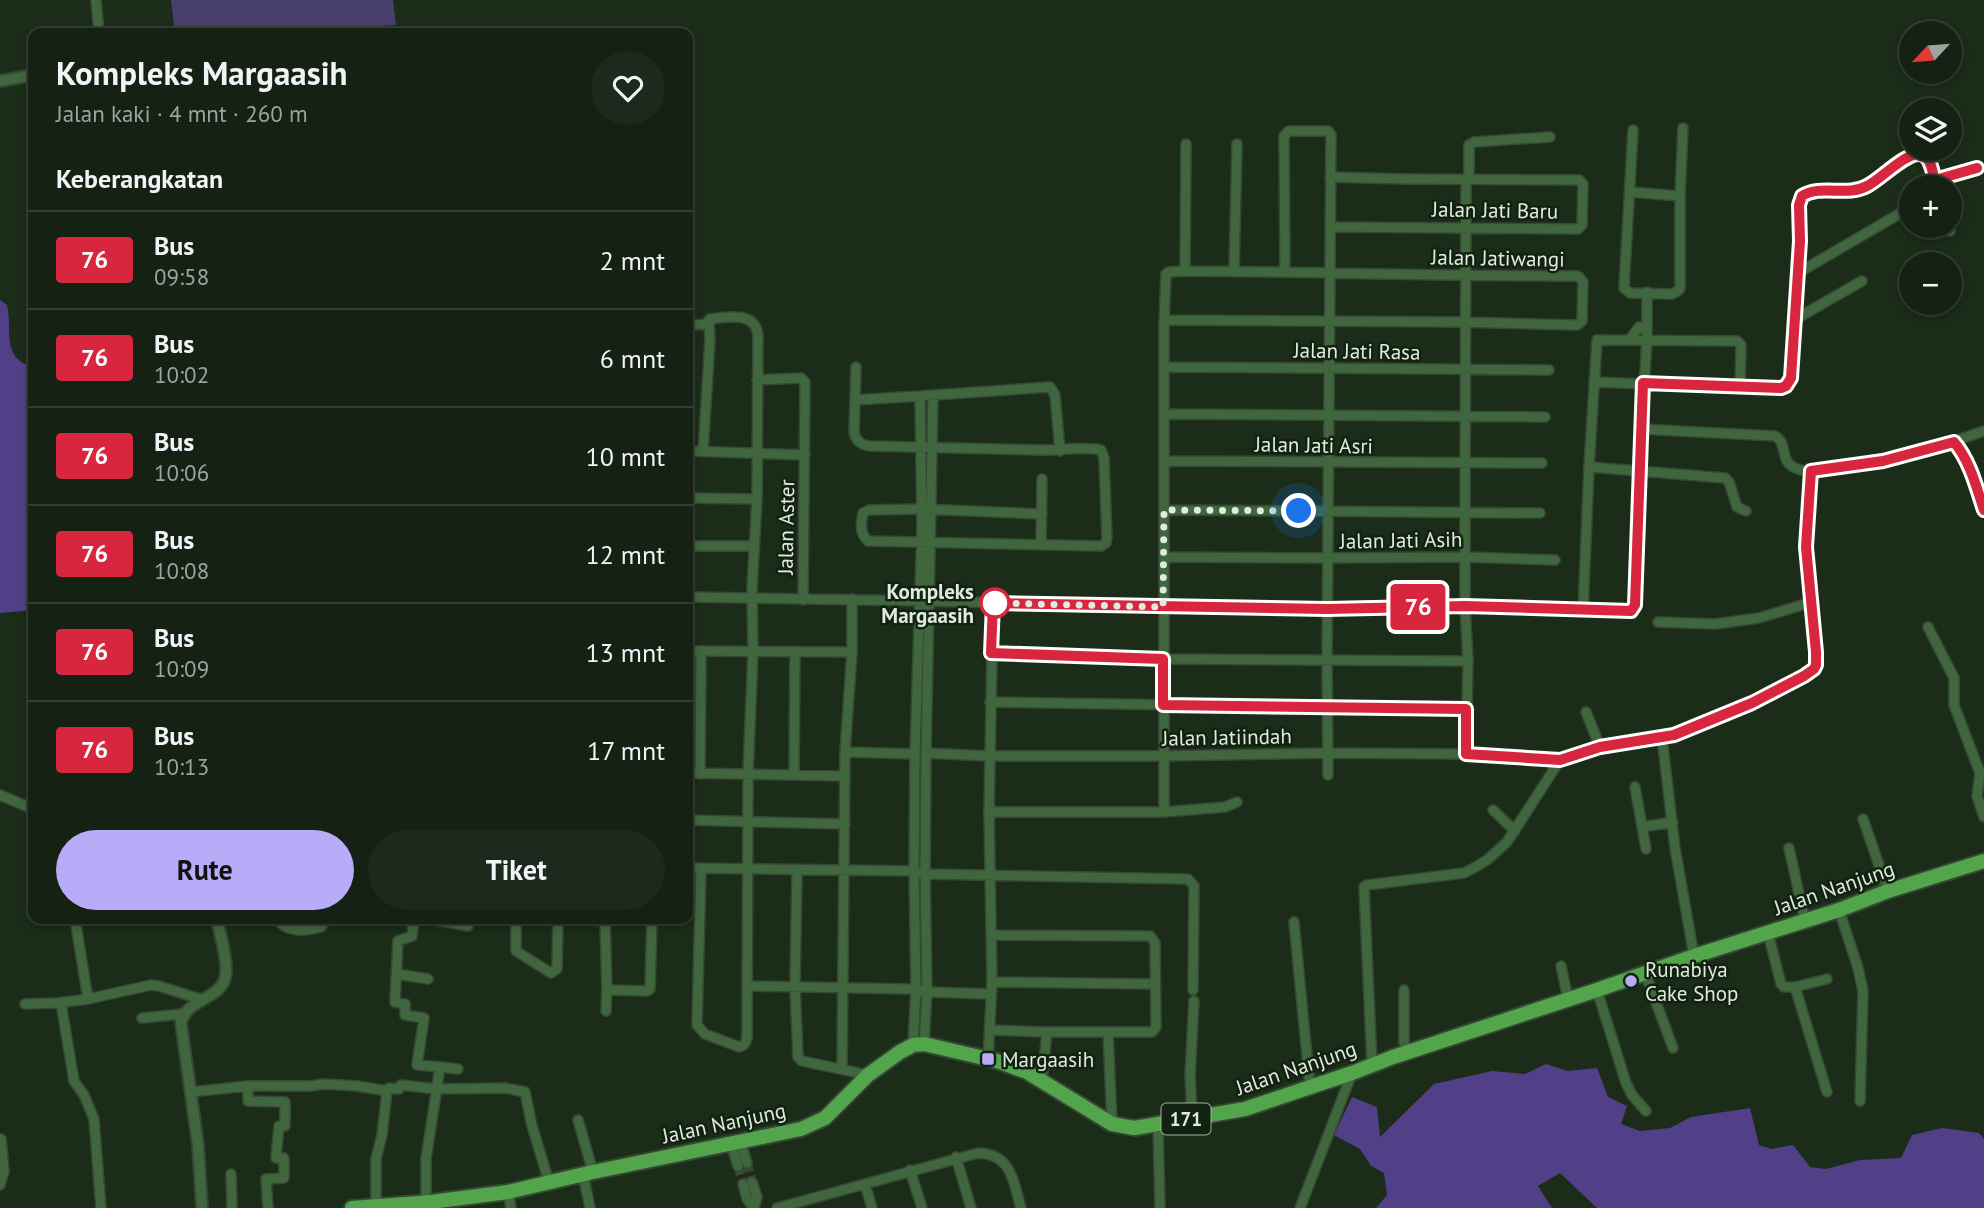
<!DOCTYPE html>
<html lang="id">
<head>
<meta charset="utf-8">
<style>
  body { margin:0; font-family:"PT Sans",sans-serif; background:#1d291c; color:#f1f3f6; height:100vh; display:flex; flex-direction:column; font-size:26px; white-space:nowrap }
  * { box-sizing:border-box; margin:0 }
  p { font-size:23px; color:#9da3a0 }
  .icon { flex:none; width:38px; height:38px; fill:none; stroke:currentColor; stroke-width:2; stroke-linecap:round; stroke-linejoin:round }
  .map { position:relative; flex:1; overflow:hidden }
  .panel { position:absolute; left:28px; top:28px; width:665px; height:896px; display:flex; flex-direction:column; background:#142113; border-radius:14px; box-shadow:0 4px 10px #0003,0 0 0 2px #333e33 }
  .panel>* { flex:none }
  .badge { padding:0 14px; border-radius:5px; font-size:24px; line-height:46px }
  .needle { width:46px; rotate:244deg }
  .tools { position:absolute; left:1899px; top:21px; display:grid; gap:14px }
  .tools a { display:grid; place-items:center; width:63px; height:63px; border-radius:50%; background:#142113; box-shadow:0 4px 10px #0003,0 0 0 2px #333e33; font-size:35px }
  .you { position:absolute; width:35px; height:35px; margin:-18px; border:5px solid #fff; border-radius:50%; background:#1a73e8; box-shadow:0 0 0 10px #1a73e833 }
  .map>.badge { position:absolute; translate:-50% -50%; box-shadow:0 0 0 4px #fff }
  h2 { padding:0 28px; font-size:26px; line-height:63px }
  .round { display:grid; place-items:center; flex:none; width:74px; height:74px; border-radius:37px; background:#1d291c }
  .headline { display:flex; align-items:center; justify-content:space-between; height:119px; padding:0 28px }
  h1 { font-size:33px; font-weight:700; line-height:52px }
  .cta { display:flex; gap:14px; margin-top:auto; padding:14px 28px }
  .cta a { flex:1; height:80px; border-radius:42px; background:#b8abf7; color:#111; font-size:28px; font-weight:700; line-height:80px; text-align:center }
  .cta a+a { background:#1d291c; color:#f1f3f6 }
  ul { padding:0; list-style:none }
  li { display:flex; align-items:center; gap:21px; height:98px; padding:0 28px; border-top:2px solid #333e33 }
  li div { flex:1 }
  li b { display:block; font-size:26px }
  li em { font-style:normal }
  li .badge { min-width:77px; font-weight:700; text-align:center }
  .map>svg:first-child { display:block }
  .green { fill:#483f6b }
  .forest { fill:#514088 }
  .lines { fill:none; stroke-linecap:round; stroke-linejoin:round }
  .minor-tunnel { stroke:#394937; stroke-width:9; stroke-dasharray:9 4.5; stroke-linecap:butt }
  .minor-casing { stroke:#374735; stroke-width:12 }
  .tertiary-casing { stroke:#374735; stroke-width:14 }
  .primary-casing { stroke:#374735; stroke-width:18 }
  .minor { stroke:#40663d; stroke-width:9 }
  .tertiary { stroke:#40663d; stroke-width:10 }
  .primary { stroke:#53a54c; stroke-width:14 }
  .line-casing { stroke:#fff; stroke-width:16 }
  .line { stroke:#d7263d; stroke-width:10 }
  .walk { stroke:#e0ebdf; stroke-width:7; stroke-dasharray:0 12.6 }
  .stop-dot { fill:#fff; stroke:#d7263d; stroke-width:3.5 }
  .poi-dot { fill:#b8abf7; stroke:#122210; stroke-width:2.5 }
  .labels { text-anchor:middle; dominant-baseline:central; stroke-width:5; stroke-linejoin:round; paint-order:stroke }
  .shield { fill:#122210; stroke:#a2afa1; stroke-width:2 }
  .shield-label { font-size:19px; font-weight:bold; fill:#e0ebdf }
  .street-label { font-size:21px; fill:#e0ebdf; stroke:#122210 }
  .stop-label { font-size:21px; font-weight:bold; fill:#e0ebdf; stroke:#122210; text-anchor:end }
  .poi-label { font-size:21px; fill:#e0ebdf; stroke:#122210; text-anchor:start }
</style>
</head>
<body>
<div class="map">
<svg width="1984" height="1208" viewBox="0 0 1984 1208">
  <rect width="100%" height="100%" fill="#1b2c19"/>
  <path class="green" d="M171 0H393L396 25 376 26V33H175Z"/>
  <path class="forest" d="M0 300 7 305C13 329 0 358 33 367V610L0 613Z
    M1546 1064 1567 1071 1597 1068 1608 1097 1627 1106 1621 1124 1640 1131 1670 1128 1691 1117 1750 1108 1759 1145 1772 1149 1793 1145 1810 1167 1826 1169 1860 1160 1901 1158 1912 1135 1942 1128 1979 1133 1984 1139V1208H1597L1560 1173 1538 1186 1552 1208H1376L1387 1195 1384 1173 1371 1166 1360 1149 1334 1135 1352 1097 1377 1107 1380 1137 1434 1084 1492 1071 1525 1074Z"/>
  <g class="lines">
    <path class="minor-tunnel" d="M747 1163 752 1182
      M738 1166 743 1184"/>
    <defs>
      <path id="minor" d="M96 0 99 33
        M1633 130 1624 288 1630 293 1672 294 1679 290 1680 288V196L1683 128
        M1935 180 1977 168
        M1630 192 1680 196
        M1948 226 1950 231
        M1330 227 1578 229 1582 225 1583 184 1579 180 1407 179 1330 177
        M1185 271 1186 144
        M1234 272 1237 144
        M1285 272 1284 136 1289 131H1328L1331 135 1327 661 1328 775
        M1798 273 1911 207
        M1794 320 1862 281
        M688 325 709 324 710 340 703 451
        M1630 339 1639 327 1647 330
        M856 367 854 432C856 441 860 444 869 446 926 447 984 449 1041 450 1060 451 1082 446 1101 450L1104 458 1107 537 1106 543 1101 546 868 541C859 532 861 524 863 513L869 510 922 509 1042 514
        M1164 367 1549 370
        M757 380 801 378 805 382 803 600
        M1594 382 1781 389 1785 386 1791 378 1800 241 1799 205 1802 196C1819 185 1843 195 1862 189 1883 182 1897 161 1918 154 1932 158 1933 174 1937 187
        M855 400 920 396
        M1164 414 1545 417
        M1641 429 1775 436C1788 443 1780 460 1793 467 1806 474 1822 470 1836 468 1887 463 1936 448 1984 431
        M1954 442C1971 460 1976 486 1984 510
        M688 451 805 455
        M1164 461 1542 463
        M1589 467 1725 478 1729 482 1737 507 1746 511
        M688 498 757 499
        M1164 510 1540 513
        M1041 545 1042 479
        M688 546H754
        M1164 557 1328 558 1465 557 1555 560
        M688 597 930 601 1163 607 1327 609 1465 606 1631 611 1635 605 1639 470 1647 339V292
        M1583 611 1589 467 1597 340 1737 341 1741 345 1740 387
        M1658 622 1715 624 1759 618 1812 602
        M1928 627 1954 678V705L1980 773 1977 796 1984 817
        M688 651 852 652
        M991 653 1163 659 1468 661
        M990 702 1466 709
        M1586 712 1600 747
        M1662 738 1675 848 1694 956
        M845 752 915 754
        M926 753 989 756H1163L1328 753 1466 754 1560 760
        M1466 754 1468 661 1465 606V513L1466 180 1469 173V145L1474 142 1550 137
        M688 773 845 776
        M700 774 701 651
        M794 775 795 652
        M1635 787 1646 849
        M0 795 33 809
        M1493 810 1515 831
        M989 812H1164L1225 807 1237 802
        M1164 812V326L1166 274 1169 272 1185 271C1316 272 1447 276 1578 276L1583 282 1582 321 1577 325 1460 322 1165 320
        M1863 819 1888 891
        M688 820 845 824
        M1642 827 1673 822
        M1789 848 1805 921
        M688 868 914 871 925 874 1188 879 1194 886 1193 990
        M701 868 697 1025 705 1034 739 1047C744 1046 745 1044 747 1039L748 774 753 652 752 588 757 499 758 335C755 311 728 317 710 319L708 321 709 324
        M797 869 795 987 798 1057 802 1061 868 1075
        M1839 910 1858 968 1863 991 1860 1101
        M278 919C284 933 308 931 321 927L326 919
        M414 919 412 936 398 941 395 1002 405 1004V1015L424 1018 417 1065 440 1067 426 1159V1202
        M430 919 468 926V919
        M516 919V951L551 973 557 969 558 919
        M605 919 607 990 606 1011
        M1294 922 1310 1087
        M1768 933 1781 984 1784 987H1795L1827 979
        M991 935 1150 936 1155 943 1156 1027 1152 1032H1047L991 1030
        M1561 966 1568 999
        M1645 973 1673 1048
        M397 974 428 979
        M992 982 1155 984
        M748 986 910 989 927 992 991 994
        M1795 987 1827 1092
        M607 990 647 991 650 989 652 919
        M1404 990V1042L1408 1052
        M1597 990 1626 1083 1632 1095 1646 1111
        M88 999 151 985 159 986 203 1000
        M61 1003 74 1081 84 1095 94 1119 101 1208
        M25 1004 58 1003 88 999 75 919
        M142 1018 183 1014
        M1108 1032 1112 1124
        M924 1044 927 992 925 874 926 753 933 396
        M913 1045 916 990 914 871 915 754 922 526 920 396 1050 387 1055 395 1060 451
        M988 1059 992 982 989 812 993 603
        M1372 1065 1364 887 1367 885 1464 873 1474 868 1487 860 1507 842 1560 760 1600 747 1674 735 1729 713 1781 689 1811 672 1816 665V651L1806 547 1811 471
        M440 1067 458 1069
        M842 1069 845 752 852 652V599
        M1042 1081 1047 1032
        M248 1086V1101L285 1102V1126H279L276 1158H284V1178L266 1179 268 1208
        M190 1092 248 1086H310L324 1084 357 1086 387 1091
        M1192 1117 1190 1075 1194 1001
        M578 1120 593 1172
        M1158 1125 1160 1208
        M740 1141 747 1163
        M731 1143 738 1166
        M956 1157 971 1208
        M910 1170 922 1208
        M231 1174 232 1208
        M583 1174 590 1208
        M752 1182 757 1197 754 1208
        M743 1184 747 1199 754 1208
        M865 1184 872 1208
        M0 1185 4 1171 1 1139
        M508 1192 511 1208
        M376 1206V1159L382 1135 387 1091 389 1088 399 1089 401 1085 437 1089 505 1088 525 1092 532 1126 549 1182
        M777 1208 978 1153C1012 1154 1013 1181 1021 1208
        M1300 1208 1352 1073"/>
      <path id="tertiary" d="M0 81 33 75
        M202 1208 198 1145 181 1023C187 997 224 1000 226 973 227 955 220 936 217 919"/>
      <path id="primary" d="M352 1208 431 1202 508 1192 593 1172 801 1129 825 1118 868 1075 900 1052 913 1045 924 1044 997 1061 1027 1072 1112 1124 1134 1128 1146 1126 1245 1109 1352 1073 1393 1057 1597 990 1694 956 1839 910 1888 891 1984 861"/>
    </defs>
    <use href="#minor" class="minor-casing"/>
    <use href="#tertiary" class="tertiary-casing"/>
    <use href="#primary" class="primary-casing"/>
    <use href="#minor" class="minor"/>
    <use href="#tertiary" class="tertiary"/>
    <use href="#primary" class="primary"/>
  </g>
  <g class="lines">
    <defs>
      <path id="line" d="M1977 168 1935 180C1932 172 1931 154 1919 154 1904 154 1881 179 1867 186 1847 197 1821 184 1802 196L1799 205 1800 241 1791 378 1786 386 1781 388 1643 383 1635 605 1631 611 1465 606 1327 609 993 603 991 653 1163 659V705L1466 709V754L1560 760 1600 747 1674 735 1752 703 1804 676 1814 669 1816 665V652L1806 547 1811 471 1883 461 1954 442C1970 461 1976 486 1984 510"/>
    </defs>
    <use href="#line" class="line-casing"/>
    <use href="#line" class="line"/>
    <path class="walk" d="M995 603H993L1163 607 1164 510 1299 511"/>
  </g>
  <circle class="stop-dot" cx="995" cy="603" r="14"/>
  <g class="poi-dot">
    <circle cx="1631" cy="981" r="7"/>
    <rect x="981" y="1052" width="14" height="14" rx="3.5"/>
  </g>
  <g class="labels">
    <rect class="shield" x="1161.5" y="1103.5" width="49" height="31" rx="5"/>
    <g class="shield-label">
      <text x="1186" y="1119">171</text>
    </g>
    <g class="street-label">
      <text transform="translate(1495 210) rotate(1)">Jalan Jati Baru</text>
      <text transform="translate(1498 258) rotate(1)">Jalan Jatiwangi</text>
      <text transform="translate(1357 351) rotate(1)">Jalan Jati Rasa</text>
      <text transform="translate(1314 445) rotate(1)">Jalan Jati Asri</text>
      <text transform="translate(786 527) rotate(-89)">Jalan Aster</text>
      <text transform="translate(1401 540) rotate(-1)">Jalan Jati Asih</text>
      <text transform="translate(1227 737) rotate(-1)">Jalan Jatiindah</text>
      <text transform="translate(1834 888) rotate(-19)">Jalan Nanjung</text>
      <text transform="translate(1296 1068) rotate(-19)">Jalan Nanjung</text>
      <text transform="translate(724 1123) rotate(-12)">Jalan Nanjung</text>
    </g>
    <g class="stop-label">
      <text x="974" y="591">Kompleks<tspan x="974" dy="24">Margaasih</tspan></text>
    </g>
    <g class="poi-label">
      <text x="1645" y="969">Runabiya<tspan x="1645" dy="24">Cake Shop</tspan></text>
      <text x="1002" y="1059">Margaasih</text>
    </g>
  </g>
</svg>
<div class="tools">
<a><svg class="needle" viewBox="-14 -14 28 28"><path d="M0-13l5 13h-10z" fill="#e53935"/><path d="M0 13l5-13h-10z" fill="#9da3a0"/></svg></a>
<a><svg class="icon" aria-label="layers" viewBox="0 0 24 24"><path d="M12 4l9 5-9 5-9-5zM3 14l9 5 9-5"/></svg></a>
<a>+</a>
<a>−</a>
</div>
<div class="you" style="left:1299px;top:511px"></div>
<b class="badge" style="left:1418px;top:607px;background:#d7263d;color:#fff">76</b>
<section class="panel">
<div class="headline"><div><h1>Kompleks Margaasih</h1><p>Jalan kaki · 4 mnt · 260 m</p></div><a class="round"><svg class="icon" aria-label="heart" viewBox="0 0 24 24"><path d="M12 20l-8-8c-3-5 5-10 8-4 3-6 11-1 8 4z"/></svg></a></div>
<h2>Keberangkatan</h2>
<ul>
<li><span class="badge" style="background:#d7263d;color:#fff">76</span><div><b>Bus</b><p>09:58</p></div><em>2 mnt</em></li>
<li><span class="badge" style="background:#d7263d;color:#fff">76</span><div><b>Bus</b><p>10:02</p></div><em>6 mnt</em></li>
<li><span class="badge" style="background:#d7263d;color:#fff">76</span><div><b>Bus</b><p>10:06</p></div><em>10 mnt</em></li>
<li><span class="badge" style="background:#d7263d;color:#fff">76</span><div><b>Bus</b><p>10:08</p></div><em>12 mnt</em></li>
<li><span class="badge" style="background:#d7263d;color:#fff">76</span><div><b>Bus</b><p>10:09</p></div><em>13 mnt</em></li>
<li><span class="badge" style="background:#d7263d;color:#fff">76</span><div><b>Bus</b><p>10:13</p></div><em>17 mnt</em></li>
</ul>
<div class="cta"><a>Rute</a><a>Tiket</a></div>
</section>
</div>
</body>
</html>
